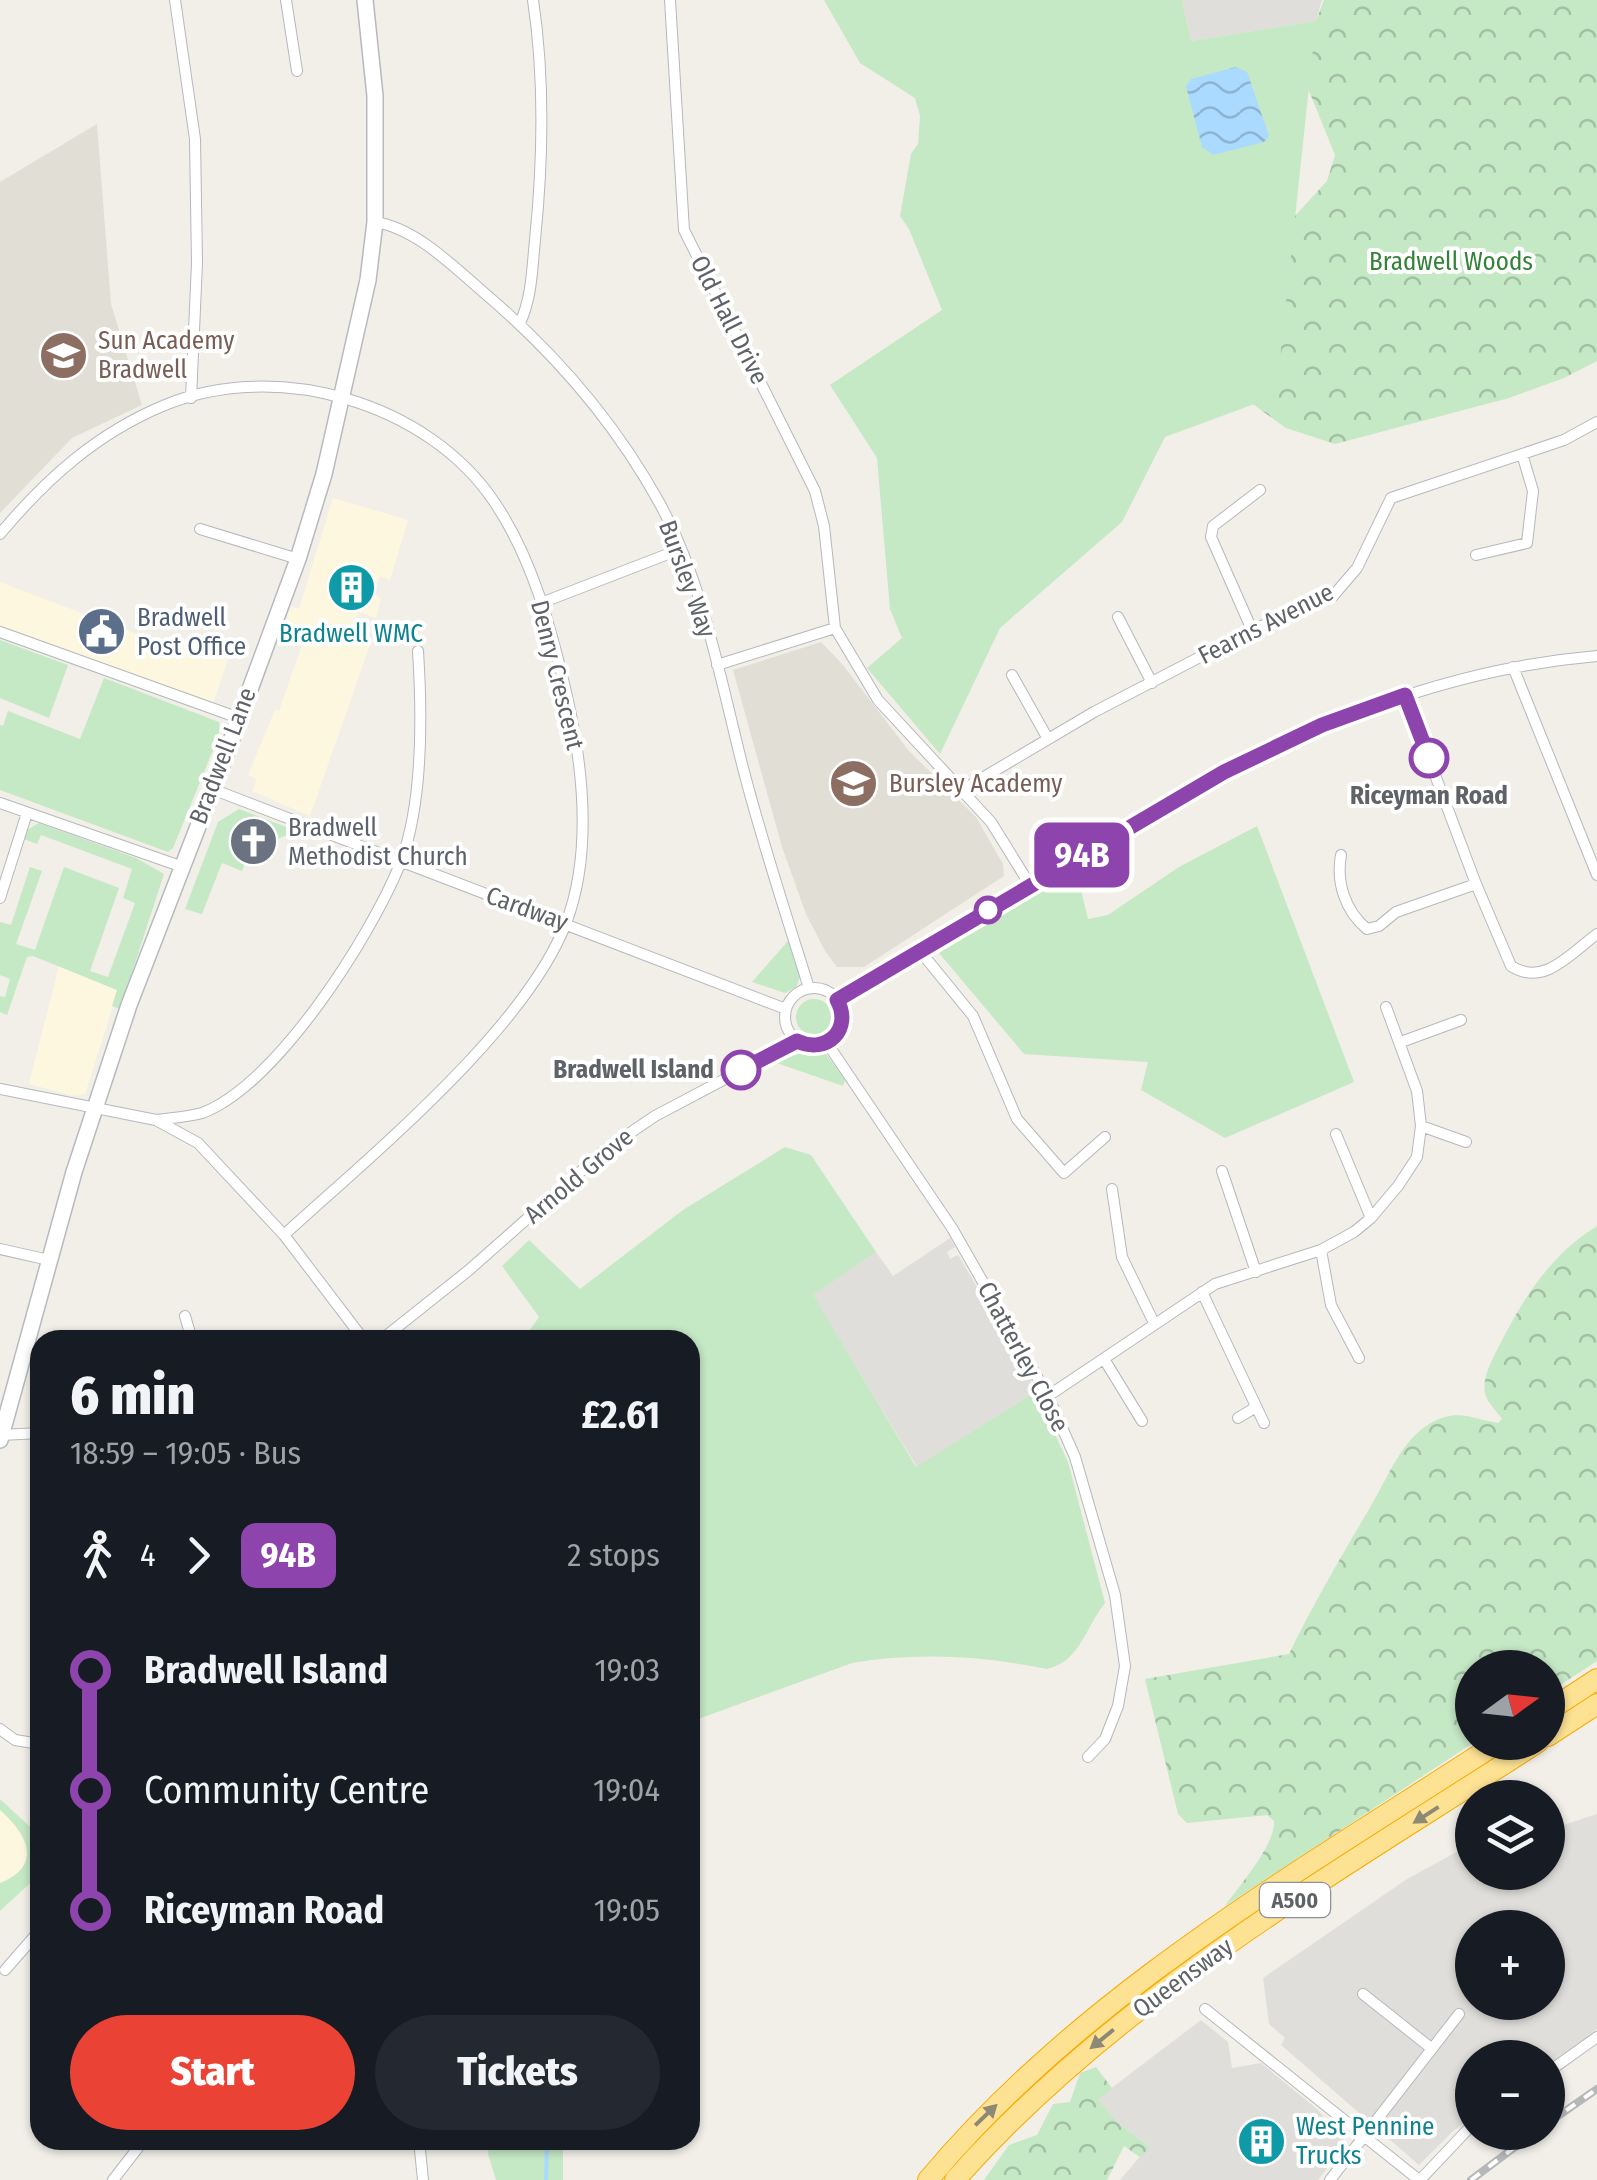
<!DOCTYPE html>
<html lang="en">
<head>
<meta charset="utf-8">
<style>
  body { margin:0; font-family:"Fira Sans Condensed",sans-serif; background:#242831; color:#f1f3f6; height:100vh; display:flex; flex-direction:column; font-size:38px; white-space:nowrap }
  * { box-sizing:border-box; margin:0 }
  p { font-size:32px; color:#9ea1a6 }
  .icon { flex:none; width:55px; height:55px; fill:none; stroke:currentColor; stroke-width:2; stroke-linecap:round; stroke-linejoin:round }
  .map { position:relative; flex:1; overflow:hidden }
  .panel { position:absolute; left:30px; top:1330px; width:670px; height:820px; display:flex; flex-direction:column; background:#171b24; border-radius:30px; box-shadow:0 2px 8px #0004 }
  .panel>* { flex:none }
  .badge { padding:0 20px; border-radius:15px; font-size:35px; line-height:65px }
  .needle { width:65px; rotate:75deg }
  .buttons { position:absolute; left:1455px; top:1650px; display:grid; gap:20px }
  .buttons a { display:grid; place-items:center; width:110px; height:110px; border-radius:50%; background:#171b24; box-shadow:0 2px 8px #0004; font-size:50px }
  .map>.badge { position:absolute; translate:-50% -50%; box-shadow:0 0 0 5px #fff }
  .legs { display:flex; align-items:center; gap:15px; height:110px; padding:0 40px; font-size:32px }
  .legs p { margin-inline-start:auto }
  .summary { display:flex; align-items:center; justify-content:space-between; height:170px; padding:0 40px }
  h1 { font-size:55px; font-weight:800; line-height:75px }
  .cta { display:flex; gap:20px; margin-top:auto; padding:20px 40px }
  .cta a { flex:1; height:115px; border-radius:60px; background:#ea4335; color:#fff; font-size:40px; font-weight:800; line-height:115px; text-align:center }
  .cta a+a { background:#242831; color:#f1f3f6 }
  ul { padding:0 40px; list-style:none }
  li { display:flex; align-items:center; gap:35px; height:120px; font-size:38px }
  li i { display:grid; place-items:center; width:15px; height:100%; margin:0 12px; background:currentColor }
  li i::after { content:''; width:25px; height:25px; margin:-12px; border:8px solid; border-radius:50%; background:#171b24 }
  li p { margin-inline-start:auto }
  li:first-child i { background:linear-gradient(#0000 50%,currentColor 0) }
  li:last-child i { background:linear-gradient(currentColor 50%,#0000 0) }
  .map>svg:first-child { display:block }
  .commercial { fill:#fef7e0 }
  .industrial { fill:#e0deda; fill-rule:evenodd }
  .education { fill:#e1ded6 }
  .forest { fill:url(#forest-crowns) }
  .green { fill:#c5e8c5 }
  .water { fill:url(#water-waves) }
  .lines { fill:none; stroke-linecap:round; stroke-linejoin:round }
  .stream { stroke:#aadaff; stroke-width:4 }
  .street-casing { stroke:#b5b8bc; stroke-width:12 }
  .secondary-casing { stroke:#b6babf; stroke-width:18 }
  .highway-casing { stroke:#f9ab00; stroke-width:22 }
  .street { stroke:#fff; stroke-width:10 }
  .secondary { stroke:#fff; stroke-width:15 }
  .highway { stroke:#fde293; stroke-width:20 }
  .rail-casing { stroke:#b6b7b8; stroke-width:8 }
  .rail { stroke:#fff; stroke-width:4; stroke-dasharray:11; stroke-linecap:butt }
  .oneway { fill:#8e8975 }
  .line-1-casing { stroke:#fff; stroke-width:22 }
  .line-1 { stroke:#8e44ad; stroke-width:15 }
  .stop-1-dot { fill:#fff; stroke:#8e44ad; stroke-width:5 }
  .labels { text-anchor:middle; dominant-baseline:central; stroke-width:8; stroke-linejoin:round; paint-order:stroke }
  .shield { fill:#fff; stroke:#8f9295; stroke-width:2.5 }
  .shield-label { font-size:22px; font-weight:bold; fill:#5f6368 }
  .park-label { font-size:25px; fill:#348238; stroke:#fff }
  .street-label { font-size:25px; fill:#5f6368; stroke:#fff }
  .education-label { font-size:25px; fill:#785e54; stroke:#fff; text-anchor:start }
  .service-label { font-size:25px; fill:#4e5e75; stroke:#fff; text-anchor:start }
  .culture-label { font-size:25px; fill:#0d838f; stroke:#fff }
  .stop-label { font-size:25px; font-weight:bold; fill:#5f6368; stroke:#fff }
  .worship-label { font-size:25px; fill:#5b616d; stroke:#fff; text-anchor:start }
</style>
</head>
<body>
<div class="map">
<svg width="1597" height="2180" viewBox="0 0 1597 2180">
  <defs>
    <pattern id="forest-crowns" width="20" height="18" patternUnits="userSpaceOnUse" patternTransform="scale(2.5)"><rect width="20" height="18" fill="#c5e8c5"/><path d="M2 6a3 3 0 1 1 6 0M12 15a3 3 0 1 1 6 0" fill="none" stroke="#a3c0a4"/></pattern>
    <pattern id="water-waves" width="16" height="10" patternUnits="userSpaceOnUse" patternTransform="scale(2.5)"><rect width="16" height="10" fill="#aadaff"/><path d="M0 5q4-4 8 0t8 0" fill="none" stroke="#8eb4d2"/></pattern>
  </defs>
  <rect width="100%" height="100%" fill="#f1efe8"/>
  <path class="commercial" d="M333 498 408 520 390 580 380 576 374 594 381 598 376 618 358 612 353 631 372 639 310 816 252 791 257 779 248 775 275 710 279 711 303 642 282 632 291 607 299 609Z
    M0 582 163 644 171 635 229 657 213 703 0 625Z
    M59 966 118 990 85 1094 75 1096 29 1084Z
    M0 1799 40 1836V1874L0 1911Z"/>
  <path class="industrial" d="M1182 0H1322L1316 21 1191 41Z
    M950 1238 955 1247 947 1252 950 1259 958 1255 1037 1387 1035 1392 917 1467 812 1295 876 1252 893 1276Z
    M1597 1814V2029L1548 2064V2058H1472V2117L1453 2131 1419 2165 1281 2045 1285 2038 1269 2024 1263 1978 1407 1879 1462 1849 1472 1860V1872L1484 1873 1492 1881 1501 1873 1548 1872V1830ZM1472 1928H1548V2002H1472Z
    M1201 2020 1228 2042 1232 2068 1261 2063 1317 2109 1344 2140 1340 2151 1318 2180H1120L1149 2146 1118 2123 1097 2099Z"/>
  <path class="education" d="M97 124 111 304 142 405 72 438 0 513V182Z
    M821 642 843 665 909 751 976 817 1003 864 1004 876 864 967H837L825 951 806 914 782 847 733 670Z"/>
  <path class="forest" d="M1324 0H1597V361L1564 378 1509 398 1335 444 1286 428 1243 397 1283 229 1327 181 1335 155 1303 76V37L1316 21Z
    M1597 1226V1661L1548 1693V1668H1472L1473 1743 1225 1906C1239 1886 1276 1844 1274 1821L1267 1815 1187 1823 1178 1814 1145 1679 1289 1654C1314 1602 1343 1554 1372 1504 1388 1477 1402 1439 1431 1423 1458 1408 1472 1419 1498 1423L1502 1419C1497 1411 1487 1403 1485 1393 1482 1378 1491 1362 1498 1348 1522 1300 1550 1255 1597 1226Z
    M1096 2067 1112 2088 1098 2100 1118 2123 1150 2147 1140 2157 1124 2146 1107 2180H984L1009 2145 1037 2135 1053 2104 1070 2102 1080 2073Z"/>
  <path class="green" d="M824 0H1182L1191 41 1316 21 1276 396 1165 437 1122 522 1000 628 940 754 867 668 902 638 890 609 877 458 830 385 942 310 909 229 900 216 911 154 918 144 920 116 915 98 860 63Z
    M0 640 68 665 49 718 0 698Z
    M104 678 219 722 220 729 215 745 173 848 168 852 0 790V725L3 726 8 711 80 739Z
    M239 809 289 828 287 835 275 840 238 826 231 845 249 852 242 871 222 863 202 914 185 909 218 822Z
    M39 823 136 858 164 874 120 1009 112 1006 117 990 33 956 27 957 7 1015 0 1012V996L5 997 10 979 0 975V922L11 925 30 867 42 871 16 944 35 950 64 867 119 888 90 971 108 977 135 903 123 898 132 869 41 835 37 844 24 839 27 830Z
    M1257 826 1354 1082 1225 1138 1141 1090 1148 1062 1024 1054 939 953 1042 887 1076 870 1088 919 1108 915 1179 867Z
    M788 941 800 977 796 987 785 993 752 982Z
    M796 1017a18 18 0 1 1 36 0a18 18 0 1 1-36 0Z
    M821 1047 845 1080 843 1086 774 1062Z
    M785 1147 811 1155 876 1252 813 1295 916 1467 1035 1392 1068 1462 1105 1603C1086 1626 1080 1662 1047 1669 983 1656 917 1652 852 1663L690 1722V1340H523L539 1317 502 1266 529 1240 580 1289 683 1210Z
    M0 1799 40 1836V1874L0 1911V1883C44 1865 27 1834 0 1810Z
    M489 2140H563V2180H496L488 2154Z"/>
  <path class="water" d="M1236 67 1247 72 1269 136 1264 142 1213 155 1202 147 1186 86 1191 79Z"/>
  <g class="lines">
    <path class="stream" d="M546 2180 547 2140"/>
    <defs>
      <path id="street" d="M175 0 195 139 197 263 191 398
        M286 0 297 71
        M670 0 684 230 815 491 824 526 835 628
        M375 222C415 228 452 265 482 291 553 351 615 422 660 504 703 583 720 677 742 764 761 839 786 914 809 988
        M520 323C532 297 532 269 535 240 543 161 545 79 533 0
        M200 529 298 559
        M0 534C46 479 97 433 165 405 276 359 428 402 495 503 532 558 551 628 566 692 583 765 593 852 566 923 525 1030 369 1157 284 1235
        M1476 555 1527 543 1533 491 1522 454
        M541 603 681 549
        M1118 617 1152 683
        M1252 630 1211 537 1213 526 1260 490
        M0 632 239 718
        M717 665 835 628 878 700 991 822 1030 885
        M1513 667 1597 875
        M1012 675 1048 739
        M1405 695 1476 884 1511 966C1544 987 1570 954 1597 934
        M212 789 786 1009
        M962 790 1094 712 1252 630 1333 596 1357 568 1391 498 1564 440 1597 422
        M0 803 180 866
        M1341 855C1336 882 1345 911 1367 929L1379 926 1396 912 1476 884
        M0 898 27 813
        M920 951 973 1016 1017 1119 1064 1173 1105 1137
        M785 1017a29 29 0 1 1 58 0a29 29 0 1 1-58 0Z
        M837 1000C929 946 1019 891 1111 838 1269 746 1412 672 1597 656
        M1401 1042 1461 1020
        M827 1043 952 1228 1048 1396 1075 1457 1115 1595 1125 1666 1118 1706 1105 1739 1088 1757
        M0 1089 156 1120 198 1143 284 1235 364 1340
        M156 1120C170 1118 188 1117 202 1113 276 1086 371 936 400 864 423 805 422 713 418 651
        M1421 1126 1466 1142
        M1336 1134 1371 1218
        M1222 1171 1256 1272
        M1112 1189 1122 1257 1154 1323
        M0 1249 49 1260
        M1321 1250 1331 1305 1359 1358
        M1202 1292 1264 1423
        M185 1316 192 1340
        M381 1340 469 1270 605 1150 655 1116 797 1041
        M1104 1359 1142 1421
        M1048 1396 1215 1284 1321 1250 1354 1232 1371 1218 1398 1186 1417 1157 1421 1126 1417 1091 1386 1007
        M1238 1418 1256 1407
        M1 1435 40 1433
        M0 1729 15 1740 40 1744
        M5 1970 40 1930
        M1363 1994 1431 2048
        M1205 2009 1419 2180
        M1548 2072 1597 2037
        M419 2140 423 2180
        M113 2180 144 2140
        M1330 2180 1459 2014
        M1420 2180 1472 2125"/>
      <path id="secondary" d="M0 1440 74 1172 129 1005 228 749 298 559 324 474 368 280 375 222V96L365 0"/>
      <path id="highway" d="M1548 1711 1597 1679
        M1548 1736 1597 1704
        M928 2180C1083 1994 1298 1873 1499 1742
        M955 2180C1118 1996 1334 1875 1538 1742"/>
    </defs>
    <use href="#street" class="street-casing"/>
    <use href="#secondary" class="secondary-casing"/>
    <use href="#highway" class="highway-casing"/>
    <use href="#street" class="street"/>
    <use href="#secondary" class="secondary"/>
    <use href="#highway" class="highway"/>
    <defs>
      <path id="rail" d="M1548 2123 1597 2089
        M1471 2180 1535 2132"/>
    </defs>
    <use href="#rail" class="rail-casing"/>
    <use href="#rail" class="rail"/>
  </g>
  <defs><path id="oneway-solid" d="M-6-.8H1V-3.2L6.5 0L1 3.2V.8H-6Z" transform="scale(2.5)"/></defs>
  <g class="oneway">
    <use href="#oneway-solid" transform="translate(1426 1815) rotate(147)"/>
    <use href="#oneway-solid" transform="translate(1102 2039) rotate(141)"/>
    <use href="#oneway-solid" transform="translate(986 2115) rotate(-44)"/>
  </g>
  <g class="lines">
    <defs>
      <path id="line-1" d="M741 1070 797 1041C827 1055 853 1029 837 1000L1224 772 1322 725 1405 695 1429 758"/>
    </defs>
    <use href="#line-1" class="line-1-casing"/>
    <use href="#line-1" class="line-1"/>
  </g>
  <defs>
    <symbol id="school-disc" viewBox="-11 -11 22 22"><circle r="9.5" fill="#8d6e63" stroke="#fff"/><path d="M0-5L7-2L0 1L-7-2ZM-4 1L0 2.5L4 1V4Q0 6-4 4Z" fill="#fff"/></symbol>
    <symbol id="building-disc" viewBox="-11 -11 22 22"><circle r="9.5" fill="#0f9aa8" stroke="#fff"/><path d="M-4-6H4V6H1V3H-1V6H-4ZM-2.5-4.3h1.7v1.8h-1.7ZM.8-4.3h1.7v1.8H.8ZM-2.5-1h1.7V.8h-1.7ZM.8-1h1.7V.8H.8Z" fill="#fff"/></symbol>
    <symbol id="civic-disc" viewBox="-11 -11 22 22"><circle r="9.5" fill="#5c6f8a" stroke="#fff"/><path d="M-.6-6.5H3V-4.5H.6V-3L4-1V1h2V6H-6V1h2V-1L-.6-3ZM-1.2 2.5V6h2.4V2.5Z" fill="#fff"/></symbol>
    <symbol id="church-disc" viewBox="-11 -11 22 22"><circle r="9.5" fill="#6b7280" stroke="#fff"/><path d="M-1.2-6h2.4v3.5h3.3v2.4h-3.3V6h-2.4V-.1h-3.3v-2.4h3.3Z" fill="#fff"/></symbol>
  </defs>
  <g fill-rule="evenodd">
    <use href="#school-disc" x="36" y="328" width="55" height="55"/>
    <use href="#building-disc" x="324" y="560" width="55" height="55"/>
    <use href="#civic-disc" x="74" y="604" width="55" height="55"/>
    <use href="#school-disc" x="826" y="756" width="55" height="55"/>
    <use href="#church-disc" x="226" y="814" width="55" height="55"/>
    <use href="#building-disc" x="1234" y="2114" width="55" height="55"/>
  </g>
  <g class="stop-1-dot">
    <circle cx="1429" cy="758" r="18"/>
    <circle cx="988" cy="910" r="12"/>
    <circle cx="741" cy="1070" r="18"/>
  </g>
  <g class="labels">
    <rect class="shield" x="1260" y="1883" width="70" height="34" rx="8"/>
    <g class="shield-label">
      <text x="1295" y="1900">A500</text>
    </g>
    <g class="park-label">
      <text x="1451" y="262">Bradwell Woods</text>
    </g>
    <g class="street-label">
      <text transform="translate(729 320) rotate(63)">Old Hall Drive</text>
      <text transform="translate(687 579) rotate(70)">Bursley Way</text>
      <text transform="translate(1266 624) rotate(-27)">Fearns Avenue</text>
      <text transform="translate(557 675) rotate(76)">Denry Crescent</text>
      <text transform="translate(223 756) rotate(-69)">Bradwell Lane</text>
      <text transform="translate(527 909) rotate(20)">Cardway</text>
      <text transform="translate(579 1176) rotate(-40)">Arnold Grove</text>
      <text transform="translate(1023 1357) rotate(62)">Chatterley Close</text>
      <text transform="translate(1183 1978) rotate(-36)">Queensway</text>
    </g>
    <g class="education-label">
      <text x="98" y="341">Sun Academy<tspan x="98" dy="29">Bradwell</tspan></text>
      <text x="889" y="784">Bursley Academy</text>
    </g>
    <g class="service-label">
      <text x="137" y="618">Bradwell<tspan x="137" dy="29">Post Office</tspan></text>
    </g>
    <g class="culture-label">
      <text x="351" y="634">Bradwell WMC</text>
      <text x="1296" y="2127" text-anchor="start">West Pennine<tspan x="1296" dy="29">Trucks</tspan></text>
    </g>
    <g class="stop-label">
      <text x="1429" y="796">Riceyman Road</text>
      <text x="714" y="1070" text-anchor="end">Bradwell Island</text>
    </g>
    <g class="worship-label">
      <text x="288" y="828">Bradwell<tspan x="288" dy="29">Methodist Church</tspan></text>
    </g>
  </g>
</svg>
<div class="buttons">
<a><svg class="needle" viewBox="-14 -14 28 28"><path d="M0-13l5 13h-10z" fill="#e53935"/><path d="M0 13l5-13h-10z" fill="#9ea1a6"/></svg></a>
<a><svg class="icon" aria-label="layers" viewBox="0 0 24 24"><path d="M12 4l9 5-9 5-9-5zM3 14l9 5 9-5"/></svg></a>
<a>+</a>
<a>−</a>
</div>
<b class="badge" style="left:1082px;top:855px;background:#8e44ad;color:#fff">94B</b>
<section class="panel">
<div class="summary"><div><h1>6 min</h1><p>18:59 – 19:05 · Bus</p></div><b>£2.61</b></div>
<div class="legs"><svg class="icon" aria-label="walk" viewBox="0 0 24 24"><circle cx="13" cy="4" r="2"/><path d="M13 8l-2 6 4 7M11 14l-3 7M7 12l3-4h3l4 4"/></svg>4<svg class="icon" aria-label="forward" viewBox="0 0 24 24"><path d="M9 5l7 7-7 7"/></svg><b class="badge" style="background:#8e44ad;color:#fff">94B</b><p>2 stops</p></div>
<ul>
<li><i style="color:#8e44ad"></i><b>Bradwell Island</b><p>19:03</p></li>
<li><i style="color:#8e44ad"></i><span>Community Centre</span><p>19:04</p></li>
<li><i style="color:#8e44ad"></i><b>Riceyman Road</b><p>19:05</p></li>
</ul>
<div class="cta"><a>Start</a><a>Tickets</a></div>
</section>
</div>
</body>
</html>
